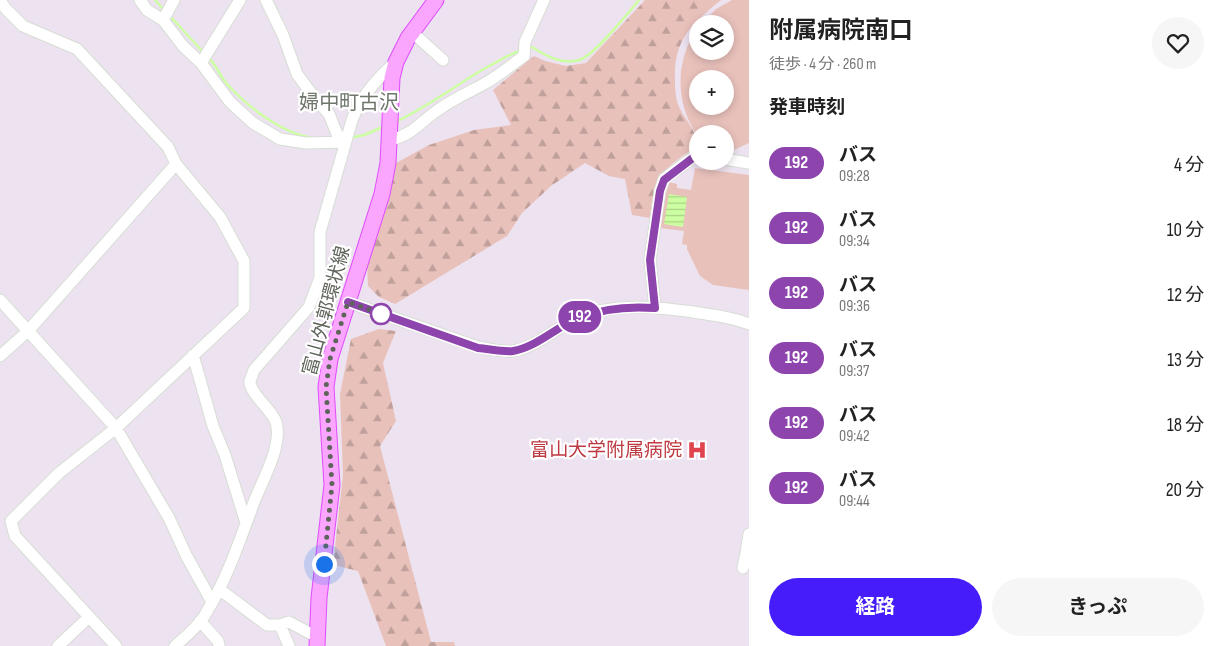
<!DOCTYPE html>
<html lang="ja">
<head>
<meta charset="utf-8">
<style>
  body { margin:0; font-family:"Sofia Sans Condensed","Noto Sans JP",sans-serif; background:#f6f6f6; color:#222; height:100vh; display:flex; flex-direction:column; font-size:19px; white-space:nowrap }
  * { box-sizing:border-box; margin:0 }
  p { font-size:16px; color:#767676 }
  .icon { flex:none; width:28px; height:28px; fill:none; stroke:currentColor; stroke-width:2; stroke-linecap:round; stroke-linejoin:round }
  .map { position:relative; flex:1; overflow:hidden }
  .side { display:flex; flex-direction:column; background:#fff; width:475px }
  .side>* { flex:none }
  .badge { padding:0 10px; border-radius:16px; font-size:18px; line-height:32px }
  .fabs { position:absolute; left:689px; top:15px; display:grid; gap:10px }
  .fabs a { display:grid; place-items:center; width:45px; height:45px; border-radius:50%; background:#fff; box-shadow:0 2px 8px #0003; font-size:25px }
  .you { position:absolute; width:25px; height:25px; margin:-12px; border:4px solid #fff; border-radius:50%; background:#1a73e8; box-shadow:0 0 0 8px #1a73e833 }
  .map>.badge { position:absolute; translate:-50% -50%; box-shadow:0 0 0 2px #fff }
  h2 { padding:0 20px; font-size:19px; line-height:45px }
  .round { display:grid; place-items:center; flex:none; width:52px; height:52px; border-radius:26px; background:#f6f6f6 }
  .headline { display:flex; align-items:center; justify-content:space-between; height:85px; padding:0 20px }
  h1 { font-size:24px; font-weight:700; line-height:38px }
  .action { display:flex; gap:10px; margin-top:auto; padding:10px 20px }
  .action a { flex:1; height:58px; border-radius:30px; background:#461dfa; color:#fff; font-size:20px; font-weight:700; line-height:58px; text-align:center }
  .action a+a { background:#f6f6f6; color:#222 }
  ul { padding:0; list-style:none }
  li { display:flex; align-items:center; gap:15px; height:65px; padding:0 20px }
  li div { flex:1 }
  li b { display:block; font-size:19px }
  li em { font-style:normal }
  li .badge { min-width:55px; font-weight:700; text-align:center }
  main { display:flex; flex:1; min-height:0 }
  .map>svg:first-child { display:block }
  .grass { fill:#e9c1bb; fill-rule:evenodd }
  .forest { fill:url(#forest-firs) }
  .water { fill:url(#water-rules) }
  .lines { fill:none; stroke-linecap:round; stroke-linejoin:round }
  .stream { stroke:#ccffa1; stroke-width:2.5 }
  .minor-casing { stroke:#d7ddd5; stroke-width:13 }
  .major-casing { stroke:#e04bff; stroke-width:17 }
  .minor { stroke:#fff; stroke-width:11 }
  .major { stroke:#faa6ff; stroke-width:15 }
  .line-casing { stroke:#fff; stroke-width:11 }
  .line { stroke:#8e44ad; stroke-width:8 }
  .walk { stroke:#5e645a; stroke-width:5; stroke-dasharray:0 9 }
  .stop-dot { fill:#fff; stroke:#8e44ad; stroke-width:2.5 }
  .labels { text-anchor:middle; dominant-baseline:central; stroke-width:4.5; stroke-linejoin:round; paint-order:stroke }
  .street-label { font-size:19px; fill:#5e645a; stroke:#fff }
  .health-label { font-size:19px; fill:#be3a42; stroke:#fff; text-anchor:end }
  .neighbourhood-label { font-size:20px; fill:#6f766b; stroke:#fff }
</style>
</head>
<body>
<main>
<div class="map">
<svg width="749" height="646" viewBox="0 0 749 646">
  <defs>
    <pattern id="forest-firs" width="22" height="20" patternUnits="userSpaceOnUse" patternTransform="scale(1.25)"><rect width="22" height="20" fill="#e9c1bb"/><path d="M5 1l3.5 6h-7zM16 11l3.5 6h-7z" fill="#c0a09b"/></pattern>
    <pattern id="water-rules" width="6" height="5" patternUnits="userSpaceOnUse" patternTransform="scale(1.25)"><rect width="6" height="5" fill="#ccffa1"/><path d="M0 2.5h6" fill="none" stroke="#a9d286"/></pattern>
  </defs>
  <rect width="100%" height="100%" fill="#ede2ef"/>
  <path class="grass" d="M732 0H749V143L725 154V134L697 135C675 103 675 61 697 29L698 51H725V24H701L716 9ZM698 79H725V106H698Z
    M695 168 749 175V290L713 285 700 276 687 249V245L682 244 684 231 660 228 668 182 677 184V188L691 190Z"/>
  <path class="forest" d="M645 0H721C690 25 673 41 675 82 675 91 676 101 680 109 686 121 697 131 697 146 663 169 655 175 650 218L632 215 625 179 609 176 585 163 551 186 522 213 507 236 395 304 379 297 368 286 367 264 388 193 396 163 429 145 474 130 511 125 493 90 534 56 545 61 566 66 586 63Z
    M379 329 396 331 383 363 396 421 380 446 431 642H454L455 646H386L358 571 333 565 343 475 340 394 351 339Z"/>
  <path class="water" d="M669 194 687 197 683 227 664 224Z"/>
  <g class="lines">
    <path class="stream" d="M155 0 164 10
      M170 16 203 52
      M528 49 532 47C546 56 562 65 579 60 594 56 628 13 639 0
      M209 58C216 65 220 76 227 84 248 107 281 133 312 138
      M395 122C428 107 457 84 489 66 499 61 509 54 520 51
      M350 138 364 135 385 126"/>
    <defs>
      <path id="minor" d="M0 0 6 9 23 26 77 49 168 147 176 164 220 217 244 261V308L116 428 59 473 11 521 15 536 116 646
        M140 0 147 10 163 20 183 46 201 63 230 102 253 123 280 139 306 143 345 142
        M266 0 283 35 297 74 314 97 329 114 337 134 345 142
        M163 20 174 0
        M412 32 443 60
        M201 63 240 0
        M390 140C413 135 420 122 438 110 452 100 467 93 482 85 497 77 510 66 524 56L525 42 544 0
        M725 159 748 163
        M0 300 116 428 169 518 186 555 212 602
        M348 302 478 347C490 349 501 352 512 351 536 348 556 327 577 318 615 302 653 307 693 312 712 315 732 317 749 324
        M655 308 650 259 660 191 664 179 696 155
        M193 355 213 426 225 455 246 523
        M0 356 28 331 176 164
        M746 553 749 534
        M743 568 746 553 749 551
        M219 589 267 625H280L289 622 317 637
        M200 621 218 641 219 646
        M280 625 289 646
        M58 646 88 618
        M175 646C185 637 199 626 206 613 227 579 240 540 254 502 262 481 283 446 276 422 272 410 249 393 250 381 251 378 253 373 254 370L309 307 320 278V232L352 120C361 97 377 78 396 62"/>
      <path id="major" d="M317 646 319 598 332 485 326 387 330 359 382 194 388 163 392 78 396 62 408 38 436 0"/>
    </defs>
    <use href="#minor" class="minor-casing"/>
    <use href="#major" class="major-casing"/>
    <use href="#minor" class="minor"/>
    <use href="#major" class="major"/>
  </g>
  <g class="lines">
    <defs>
      <path id="line" d="M348 302 478 348C490 349 502 352 513 351 537 347 557 326 579 318 604 308 628 306 655 308L650 260 660 191 664 180 698 154"/>
    </defs>
    <use href="#line" class="line-casing"/>
    <use href="#line" class="line"/>
    <path class="walk" d="M324 564 332 485 326 387 330 359 348 302 385 315 381 314"/>
  </g>
  <defs>
    <symbol id="hospital-bare" viewBox="-9 -9 18 18"><path d="M-5-5h3v3.5h4V-5h3V5h-3V1.5h-4V5h-3Z" fill="#e0444e" stroke="#fff" stroke-width="2.5" paint-order="stroke"/></symbol>
  </defs>
  <g fill-rule="evenodd">
    <use href="#hospital-bare" x="683" y="436" width="28" height="28"/>
  </g>
  <circle class="stop-dot" cx="381" cy="314" r="10"/>
  <g class="labels">
    <g class="street-label">
      <text transform="translate(327 311) rotate(-75)">富山外郭環状線</text>
    </g>
    <g class="health-label">
      <text x="682" y="450">富山大学附属病院</text>
    </g>
    <g class="neighbourhood-label">
      <text x="349" y="103">婦中町古沢</text>
    </g>
  </g>
</svg>
<div class="fabs">
<a><svg class="icon" aria-label="layers" viewBox="0 0 24 24"><path d="M12 4l9 5-9 5-9-5zM3 14l9 5 9-5"/></svg></a>
<a>+</a>
<a>−</a>
</div>
<div class="you" style="left:324px;top:564px"></div>
<b class="badge" style="left:580px;top:317px;background:#8e44ad;color:#fff">192</b>
</div>
<section class="side">
<div class="headline"><div><h1>附属病院南口</h1><p>徒歩 · 4 分 · 260 m</p></div><a class="round"><svg class="icon" aria-label="heart" viewBox="0 0 24 24"><path d="M12 20l-8-8c-3-5 5-10 8-4 3-6 11-1 8 4z"/></svg></a></div>
<h2>発車時刻</h2>
<ul>
<li><span class="badge" style="background:#8e44ad;color:#fff">192</span><div><b>バス</b><p>09:28</p></div><em>4 分</em></li>
<li><span class="badge" style="background:#8e44ad;color:#fff">192</span><div><b>バス</b><p>09:34</p></div><em>10 分</em></li>
<li><span class="badge" style="background:#8e44ad;color:#fff">192</span><div><b>バス</b><p>09:36</p></div><em>12 分</em></li>
<li><span class="badge" style="background:#8e44ad;color:#fff">192</span><div><b>バス</b><p>09:37</p></div><em>13 分</em></li>
<li><span class="badge" style="background:#8e44ad;color:#fff">192</span><div><b>バス</b><p>09:42</p></div><em>18 分</em></li>
<li><span class="badge" style="background:#8e44ad;color:#fff">192</span><div><b>バス</b><p>09:44</p></div><em>20 分</em></li>
</ul>
<div class="action"><a>経路</a><a>きっぷ</a></div>
</section>
</main>
</body>
</html>
